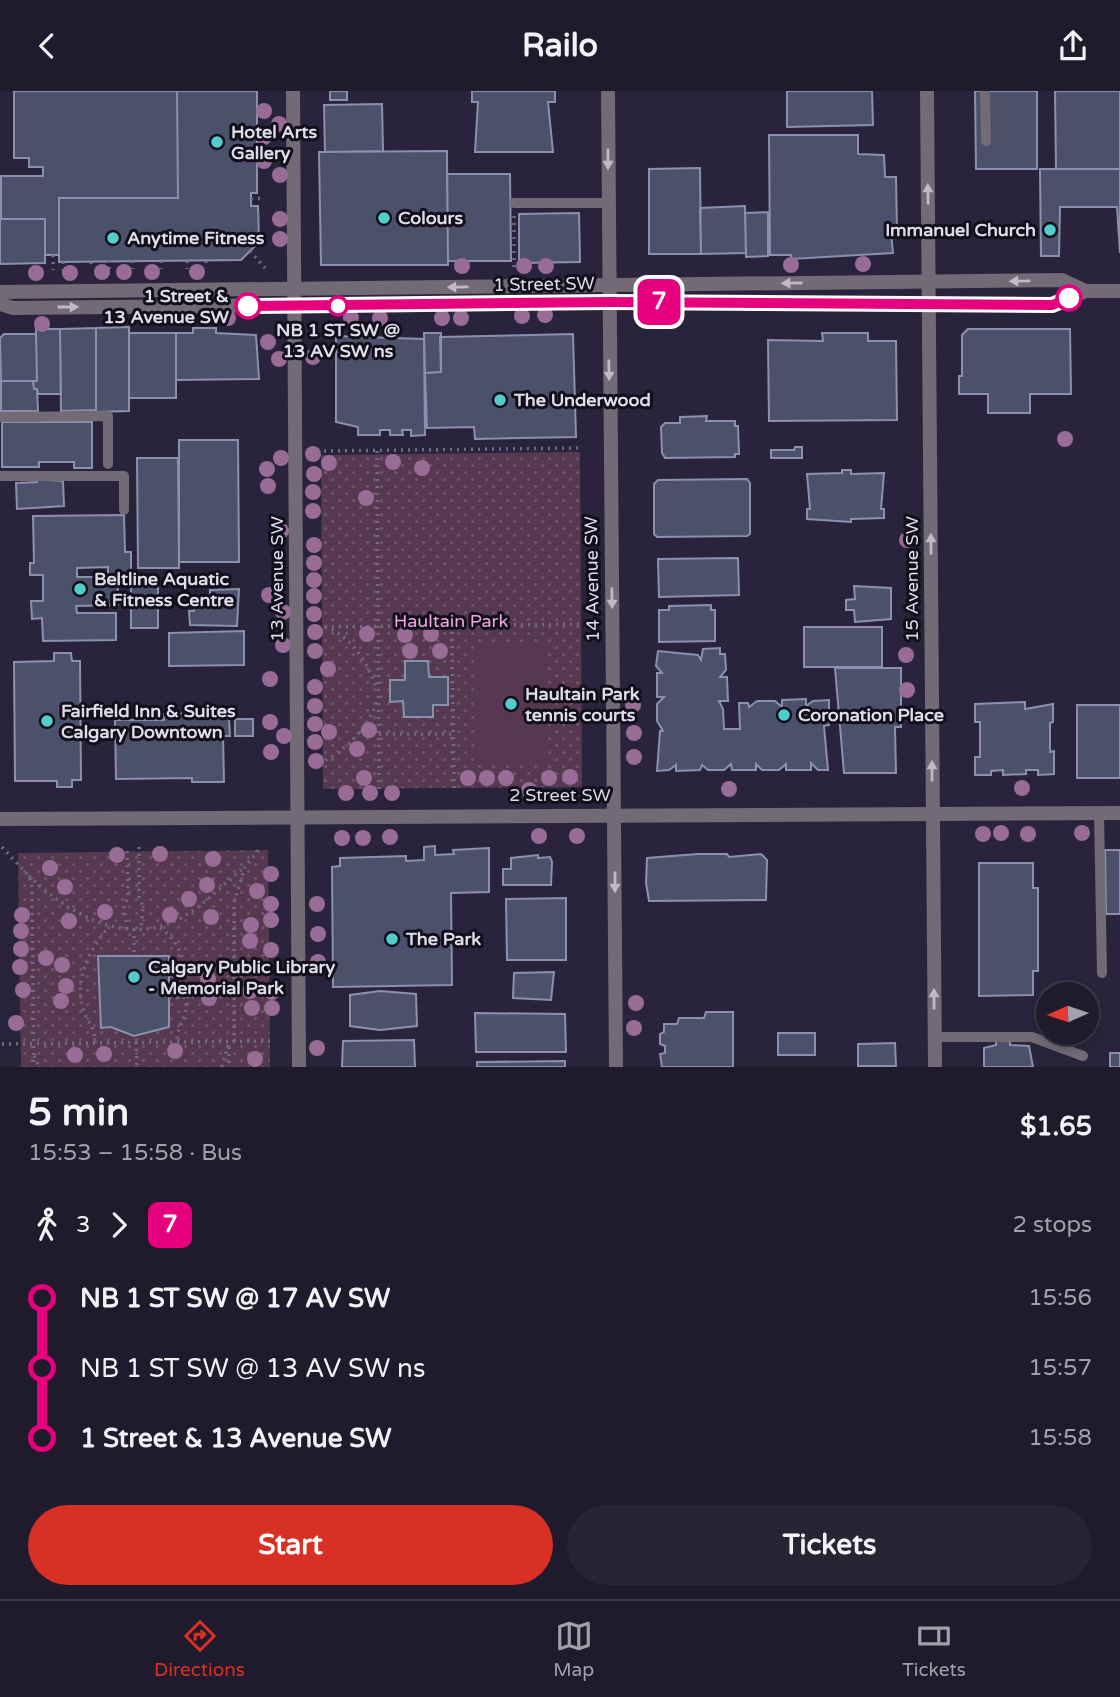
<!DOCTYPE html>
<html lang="en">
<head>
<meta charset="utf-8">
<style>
  body { margin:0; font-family:"Varela Round",sans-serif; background:#272434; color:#f1f3f6; height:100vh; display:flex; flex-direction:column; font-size:26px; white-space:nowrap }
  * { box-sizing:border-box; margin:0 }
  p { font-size:23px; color:#a1a1a9 }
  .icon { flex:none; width:38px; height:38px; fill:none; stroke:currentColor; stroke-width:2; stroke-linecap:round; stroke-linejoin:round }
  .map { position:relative; height:976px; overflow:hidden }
  .details { display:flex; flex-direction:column; background:#1f1b2c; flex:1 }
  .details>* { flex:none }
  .badge { padding:0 14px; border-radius:10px; font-size:24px; line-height:46px }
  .needle { width:46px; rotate:267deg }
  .controls { position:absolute; left:1036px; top:891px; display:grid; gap:14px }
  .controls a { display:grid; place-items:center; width:63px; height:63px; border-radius:50%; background:#1f1b2c; box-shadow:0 4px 10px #0003,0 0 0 2px #3c3948; font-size:35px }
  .map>.badge { position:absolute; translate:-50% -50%; box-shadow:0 0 0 4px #fff }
  .legs { display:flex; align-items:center; gap:10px; height:77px; padding:0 28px; font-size:23px }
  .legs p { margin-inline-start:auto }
  .headline { display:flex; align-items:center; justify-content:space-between; height:119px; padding:0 28px }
  h1 { font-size:38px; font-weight:800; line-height:52px }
  .cta { display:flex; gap:14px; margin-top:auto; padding:14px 28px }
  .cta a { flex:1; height:80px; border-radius:42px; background:#d93025; color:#fff; font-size:28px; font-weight:800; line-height:80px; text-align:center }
  .cta a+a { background:#272434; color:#f1f3f6 }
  ul { padding:0 28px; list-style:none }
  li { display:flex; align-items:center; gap:24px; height:70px; font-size:26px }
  li i { display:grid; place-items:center; width:10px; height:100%; margin:0 9px; background:currentColor }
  li i::after { content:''; width:18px; height:18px; margin:-9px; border:5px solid; border-radius:50%; background:#1f1b2c }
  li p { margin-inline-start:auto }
  li:first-child i { background:linear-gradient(#0000 50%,currentColor 0) }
  li:last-child i { background:linear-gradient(currentColor 50%,#0000 0) }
  header { display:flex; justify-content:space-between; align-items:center; height:91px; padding:0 28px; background:#1f1b2c; font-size:32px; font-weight:800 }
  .dock { display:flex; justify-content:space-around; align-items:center; height:98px; border-top:2px solid #3c3948; background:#1f1b2c; font-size:19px; color:#a1a1a9 }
  .dock a { display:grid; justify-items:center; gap:4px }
  .dock .on { color:#d93025 }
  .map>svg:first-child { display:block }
  .park { fill:url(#park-dots) }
  .garden { fill:#563950 }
  .building { fill:#4b516a; stroke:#8a91ae; stroke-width:2 }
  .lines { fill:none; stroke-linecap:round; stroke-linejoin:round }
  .path { stroke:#706c80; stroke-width:3.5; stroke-dasharray:2 5; stroke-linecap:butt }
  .service { stroke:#726a75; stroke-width:10 }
  .minor { stroke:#726a75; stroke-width:14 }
  .tertiary { stroke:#726a75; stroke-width:14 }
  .tree { fill:#986c97 }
  .oneway { fill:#bebac8 }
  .line-1-casing { stroke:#fff; stroke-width:16 }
  .line-1 { stroke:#e6007e; stroke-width:10 }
  .poi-dot { fill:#53cdcb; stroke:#110f1a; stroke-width:2.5 }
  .stop-1-dot { fill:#fff; stroke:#e6007e; stroke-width:3.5 }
  .labels { text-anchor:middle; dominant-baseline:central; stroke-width:6; stroke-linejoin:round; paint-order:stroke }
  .poi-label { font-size:18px; font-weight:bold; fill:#dfdcec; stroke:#110f1a; text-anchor:start }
  .street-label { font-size:18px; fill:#dfdcec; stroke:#110f1a }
  .stop-label { font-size:18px; font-weight:bold; fill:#dfdcec; stroke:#110f1a; text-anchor:end }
  .park-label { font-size:18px; fill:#f2a6e2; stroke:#110f1a }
</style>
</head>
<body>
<header><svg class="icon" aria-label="back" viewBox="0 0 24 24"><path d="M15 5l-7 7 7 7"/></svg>Railo<svg class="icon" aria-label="share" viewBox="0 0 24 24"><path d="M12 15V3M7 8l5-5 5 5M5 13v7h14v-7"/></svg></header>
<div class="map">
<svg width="1120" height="976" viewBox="0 0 1120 976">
  <defs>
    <pattern id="park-dots" width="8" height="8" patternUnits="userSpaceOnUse" patternTransform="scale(1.75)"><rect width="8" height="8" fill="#563950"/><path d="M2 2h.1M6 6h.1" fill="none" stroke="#6e5569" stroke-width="1.8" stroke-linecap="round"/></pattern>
  </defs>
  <rect width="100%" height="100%" fill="#29243b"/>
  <path class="park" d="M580 361 582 696 323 698 321 364Z
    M268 759 270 976H21L18 762Z"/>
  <path class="garden" d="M474 555H547L548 670H476Z"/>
  <path class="building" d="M14 0H177L178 107H59V164H45V128H1V85H43V76H29V67H14Z
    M177 0H257V102H251V115H258L259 151 241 169 59 171V107H178Z
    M330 0H347V9H330Z
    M472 0H555V11H548L553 61H475L478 11H472Z
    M787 0H872L873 34 787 36Z
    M975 0H1037V78H976Z
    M1055 0H1120V78H1056Z
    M382 13 383 60 325 61 324 14Z
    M769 44H858V63L884 64 885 86H896L897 141H891L893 162 791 168V164H770Z
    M447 60 448 174H321L319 61Z
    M700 77 701 163H649V78Z
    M1040 78H1120V162L1117 116H1060L1059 165H1041Z
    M447 83H510L511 170H448Z
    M745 115 746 162 701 163 700 117Z
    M768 121V165L746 166 745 122Z
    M579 122 580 171 519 172V123Z
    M0 128H45V172L0 173Z
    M129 236V320L96 321V237Z
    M96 237V319L61 320 60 238Z
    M193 237H216V242L256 244 259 288 176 289V242H193Z
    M36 238H60L61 303H38L37 298H34L33 290H37Z
    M968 238H1070L1071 303H1030V322H988V303H959V285H962V244Z
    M129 242H176V307H129Z
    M424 242H441V281L425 282Z
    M822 242H868V250H896L897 329 769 330 768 249 823 250Z
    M4 243H36L37 290H1L0 247Z
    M573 243 576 346 475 348 474 336 427 337 425 282 441 281 440 246Z
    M336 245 424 248 425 344 411 345V339H402L403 344H390V339H380V344H358V336L336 331Z
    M1 290H33L34 298H37L38 320H1Z
    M707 325 706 330H735V335H738L739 363H735V366L665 367 662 362 661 336 665 332H680V326Z
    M2 331H92V377H74V371H39V376H2Z
    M179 349H238L239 471H179Z
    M795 356H802V367H771V359H794Z
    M137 367H178L179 477H138Z
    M842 379H851V383L884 382 881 418H884V427L851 428V431L807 428V418H810L807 383 842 382Z
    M36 388 63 390 64 415 17 418 16 392 37 391Z
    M747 388 750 392V443L747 445 657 446 654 443V393L658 389Z
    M124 424 125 461H131V485H108V476L77 477V486H118V514L76 515 77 522H116V549L43 550 42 527 32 528 31 510H43V484H30V472H34L33 425Z
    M738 467 739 504 659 506 658 468Z
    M131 489H158V537H131Z
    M854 495 891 497V528L855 531 854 519H846V509L855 508Z
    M239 498 237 535 190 534 189 520H194V508L210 504V499Z
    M711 514V519H715V550L659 551V519H669V515Z
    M804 536H882V576H804Z
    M244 540V574L169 575V542Z
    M720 557V563H725L726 579 720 586H727L728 610H719L723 618 724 638H740L739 612H748L749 616 757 610H775L782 616V609L806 608V615L813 610 829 609V634L824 635 828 679H818L811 672V679H786V673L779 679H762L756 673V679H732L731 673 724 679H708L702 674 700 679 676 680V674L669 679 657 680 660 640H663L657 630V613L664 606H657V582H662L656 575 658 560 698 564 701 569 703 558Z
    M54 562H71L72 570H80L81 689H72V696H57V690H15L14 571 54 570Z
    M405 570H428L429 586H448V614H433V626H404L403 610 390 611V589H405Z
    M835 577H901V636H895L896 682H844Z
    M1025 611V618L1053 613V631L1050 632V661L1054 660V683L1038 684V679H1026V683L1003 684V679L991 680V684H975V666H980V631H975V613Z
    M1077 614H1120V687H1077Z
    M208 622V628H229L230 645H223L224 691H192V687L116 688 115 629H164V623Z
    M235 628H253V645H235Z
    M435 755V764L454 763 453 759 489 757V801L451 802 452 894 333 896 332 776 340 775V767L406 765V770L424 769V756Z
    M1105 759H1120V823H1106Z
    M698 763H727L729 766 761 763 767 769 766 809 649 810 646 792 647 767Z
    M538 764V767L550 766 552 771 551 794H503V778H511V767Z
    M979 772H1033V797H1038V880H1033V904L979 905Z
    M566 807V869H507L506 808Z
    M98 865H169V936L134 945 111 936 101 937Z
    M554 881 551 909 513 907 514 882Z
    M380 900 416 903 417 935 380 939 350 935V904Z
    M706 921H733V976H662L660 963 665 962V955L660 953V943L664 941V933H677L679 927H704Z
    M475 922 565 923 566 961H476Z
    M778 942H815V964H778Z
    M414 949 415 976H342L343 950Z
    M996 950H1010V954L1029 955 1033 976H984V957L996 954Z
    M895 952 896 975H858V953Z
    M1110 962H1120V976H1110Z
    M565 970V976H477V971Z"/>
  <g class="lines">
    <path class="path" d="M251 108 263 107
      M258 125 264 124
      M514 125V180
      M250 160 265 177
      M53 164V179
      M133 170V178
      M161 170V178
      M187 170V178
      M206 170V177
      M63 171V179
      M91 171V178
      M109 178V170
      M317 360 582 357
      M377 360 379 700
      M452 534 454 699
      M318 536C346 535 369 574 377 598
      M325 536 583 533
      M379 643H453
      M319 672C346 661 368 636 378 609
      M2 756 29 785 32 796 34 976
      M139 756V806L143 815 141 838
      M29 785C69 823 126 857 181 827 205 814 223 793 245 776
      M160 837C184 851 193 893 186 919 183 931 177 938 177 951
      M127 838 124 816 128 806 127 756
      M134 838V865
      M169 907 188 906
      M136 951 137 976
      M234 951V812L245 776 261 756
      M95 952C95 937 89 933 84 921 73 890 89 859 108 837
      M2 953 275 950
      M229 956V976
      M34 965 39 976
      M222 976 229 951"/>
    <path class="service" d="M985 0 986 50
      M514 112H608
      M0 326 108 325V373
      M0 385H124V419
      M1099 722 1102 882
      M934 946H1032L1083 965"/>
    <path class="minor" d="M293 0 299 976
      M608 0 616 976
      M927 0 935 976"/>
    <path class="tertiary" d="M0 201 1062 189 1086 200
      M0 213 13 217 609 211 1052 214 1086 200H1120
      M0 728 1120 722"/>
  </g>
  <g class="tree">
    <circle cx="264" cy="20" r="8"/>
    <circle cx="279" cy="33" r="8"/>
    <circle cx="264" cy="46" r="8"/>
    <circle cx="264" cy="70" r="8"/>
    <circle cx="280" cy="84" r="8"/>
    <circle cx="280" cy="128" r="8"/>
    <circle cx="280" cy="148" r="8"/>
    <circle cx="863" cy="173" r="8"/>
    <circle cx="791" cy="174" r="8"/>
    <circle cx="462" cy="175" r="8"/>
    <circle cx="524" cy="175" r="8"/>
    <circle cx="546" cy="175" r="8"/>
    <circle cx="102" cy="181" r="8"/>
    <circle cx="124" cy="181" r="8"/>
    <circle cx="152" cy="181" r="8"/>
    <circle cx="197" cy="181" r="8"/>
    <circle cx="36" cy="182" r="8"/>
    <circle cx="70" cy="182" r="8"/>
    <circle cx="545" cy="224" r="8"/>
    <circle cx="522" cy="225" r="8"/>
    <circle cx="228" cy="227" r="8"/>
    <circle cx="351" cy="227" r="8"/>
    <circle cx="380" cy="227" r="8"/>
    <circle cx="442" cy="227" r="8"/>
    <circle cx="461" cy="227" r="8"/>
    <circle cx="42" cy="233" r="8"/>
    <circle cx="268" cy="251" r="8"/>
    <circle cx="313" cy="266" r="8"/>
    <circle cx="279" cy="268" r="8"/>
    <circle cx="1065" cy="348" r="8"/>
    <circle cx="313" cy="363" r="8"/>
    <circle cx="281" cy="367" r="8"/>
    <circle cx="393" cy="371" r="8"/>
    <circle cx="329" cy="372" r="8"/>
    <circle cx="422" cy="377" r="8"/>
    <circle cx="267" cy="378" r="8"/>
    <circle cx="314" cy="383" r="8"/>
    <circle cx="268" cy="395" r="8"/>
    <circle cx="313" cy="401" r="8"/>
    <circle cx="366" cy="407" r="8"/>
    <circle cx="313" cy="420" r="8"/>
    <circle cx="281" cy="440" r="8"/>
    <circle cx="907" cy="449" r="8"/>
    <circle cx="314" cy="454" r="8"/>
    <circle cx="314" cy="472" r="8"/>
    <circle cx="314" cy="489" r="8"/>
    <circle cx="269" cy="504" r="8"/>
    <circle cx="314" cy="505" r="8"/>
    <circle cx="283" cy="521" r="8"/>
    <circle cx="314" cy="523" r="8"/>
    <circle cx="315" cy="541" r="8"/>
    <circle cx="367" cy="543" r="8"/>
    <circle cx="431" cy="543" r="8"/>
    <circle cx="405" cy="544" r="8"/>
    <circle cx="283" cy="554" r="8"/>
    <circle cx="315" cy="560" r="8"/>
    <circle cx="410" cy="560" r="8"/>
    <circle cx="440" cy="560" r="8"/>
    <circle cx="906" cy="564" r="8"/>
    <circle cx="328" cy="578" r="8"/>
    <circle cx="270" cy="588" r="8"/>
    <circle cx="315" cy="596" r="8"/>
    <circle cx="907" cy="599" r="8"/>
    <circle cx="633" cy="614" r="8"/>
    <circle cx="315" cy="615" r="8"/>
    <circle cx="270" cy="631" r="8"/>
    <circle cx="315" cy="633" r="8"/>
    <circle cx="369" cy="639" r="8"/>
    <circle cx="329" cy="641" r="8"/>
    <circle cx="634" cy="642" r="8"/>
    <circle cx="284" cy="645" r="8"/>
    <circle cx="315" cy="651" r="8"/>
    <circle cx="357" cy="658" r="8"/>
    <circle cx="271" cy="661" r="8"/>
    <circle cx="634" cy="666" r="8"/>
    <circle cx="316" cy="670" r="8"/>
    <circle cx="570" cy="686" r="8"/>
    <circle cx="364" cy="687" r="8"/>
    <circle cx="468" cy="687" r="8"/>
    <circle cx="487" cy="687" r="8"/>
    <circle cx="506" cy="687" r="8"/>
    <circle cx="549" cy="687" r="8"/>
    <circle cx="1022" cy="697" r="8"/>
    <circle cx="729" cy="698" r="8"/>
    <circle cx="529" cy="699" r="8"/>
    <circle cx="346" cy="702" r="8"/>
    <circle cx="370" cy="702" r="8"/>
    <circle cx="392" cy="702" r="8"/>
    <circle cx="1001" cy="742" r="8"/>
    <circle cx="1082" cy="742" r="8"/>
    <circle cx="983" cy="743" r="8"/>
    <circle cx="1028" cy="743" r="8"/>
    <circle cx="539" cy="745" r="8"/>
    <circle cx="577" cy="745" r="8"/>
    <circle cx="390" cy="746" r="8"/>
    <circle cx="342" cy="747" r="8"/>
    <circle cx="363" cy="747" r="8"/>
    <circle cx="160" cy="763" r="8"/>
    <circle cx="117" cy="764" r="8"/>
    <circle cx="213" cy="768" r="8"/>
    <circle cx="50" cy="777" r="8"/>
    <circle cx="271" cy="783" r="8"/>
    <circle cx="207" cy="794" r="8"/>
    <circle cx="65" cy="796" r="8"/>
    <circle cx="257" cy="800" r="8"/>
    <circle cx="189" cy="808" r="8"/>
    <circle cx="271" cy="813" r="8"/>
    <circle cx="317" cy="813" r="8"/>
    <circle cx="105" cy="821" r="8"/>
    <circle cx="22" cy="824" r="8"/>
    <circle cx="170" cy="824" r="8"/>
    <circle cx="211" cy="826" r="8"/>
    <circle cx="271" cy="829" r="8"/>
    <circle cx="69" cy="830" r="8"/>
    <circle cx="251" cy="834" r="8"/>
    <circle cx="21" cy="840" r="8"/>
    <circle cx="318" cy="843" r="8"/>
    <circle cx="250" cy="850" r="8"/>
    <circle cx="21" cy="858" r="8"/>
    <circle cx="271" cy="859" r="8"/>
    <circle cx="46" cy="867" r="8"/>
    <circle cx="318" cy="871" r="8"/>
    <circle cx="62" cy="874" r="8"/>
    <circle cx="20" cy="876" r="8"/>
    <circle cx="208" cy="888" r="8"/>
    <circle cx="66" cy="895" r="8"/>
    <circle cx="23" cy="899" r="8"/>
    <circle cx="250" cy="900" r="8"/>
    <circle cx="272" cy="901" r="8"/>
    <circle cx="209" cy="907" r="8"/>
    <circle cx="61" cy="910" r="8"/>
    <circle cx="636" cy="912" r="8"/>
    <circle cx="252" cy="917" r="8"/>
    <circle cx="272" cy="917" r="8"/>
    <circle cx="16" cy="932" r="8"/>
    <circle cx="634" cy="937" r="8"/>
    <circle cx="317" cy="957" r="8"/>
    <circle cx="175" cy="960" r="8"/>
    <circle cx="104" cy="963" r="8"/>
    <circle cx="75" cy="964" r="8"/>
    <circle cx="255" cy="968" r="8"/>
  </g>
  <defs><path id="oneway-solid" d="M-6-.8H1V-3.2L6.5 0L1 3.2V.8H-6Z" transform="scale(1.75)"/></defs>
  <g class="oneway">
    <use href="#oneway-solid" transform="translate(608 68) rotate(90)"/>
    <use href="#oneway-solid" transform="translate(928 103) rotate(-91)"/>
    <use href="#oneway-solid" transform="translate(1020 190) rotate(179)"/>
    <use href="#oneway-solid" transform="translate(792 192) rotate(179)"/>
    <use href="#oneway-solid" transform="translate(458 196) rotate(179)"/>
    <use href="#oneway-solid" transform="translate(68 216)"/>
    <use href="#oneway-solid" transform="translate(609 279) rotate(89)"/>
    <use href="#oneway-solid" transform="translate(931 453) rotate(-90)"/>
    <use href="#oneway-solid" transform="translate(612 507) rotate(89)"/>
    <use href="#oneway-solid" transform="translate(932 680) rotate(-90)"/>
    <use href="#oneway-solid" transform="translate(615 791) rotate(90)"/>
    <use href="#oneway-solid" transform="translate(934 908) rotate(-90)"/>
  </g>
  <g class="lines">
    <defs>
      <path id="line-1" d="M248 215 609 211 1052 214 1069 207"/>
    </defs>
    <use href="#line-1" class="line-1-casing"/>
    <use href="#line-1" class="line-1"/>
  </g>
  <g class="poi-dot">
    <circle cx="217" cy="51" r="7"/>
    <circle cx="384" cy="127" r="7"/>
    <circle cx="1050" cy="139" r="7"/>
    <circle cx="113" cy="147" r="7"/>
    <circle cx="500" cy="309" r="7"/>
    <circle cx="80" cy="498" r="7"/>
    <circle cx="511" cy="613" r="7"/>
    <circle cx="784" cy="624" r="7"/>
    <circle cx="47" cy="630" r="7"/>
    <circle cx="392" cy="848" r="7"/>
    <circle cx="134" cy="886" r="7"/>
  </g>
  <g class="stop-1-dot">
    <circle cx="1069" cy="207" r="12"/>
    <circle cx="248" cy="215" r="12"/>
    <circle cx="338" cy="215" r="9"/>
  </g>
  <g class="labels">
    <g class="poi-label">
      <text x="231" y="41">Hotel Arts<tspan x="231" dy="21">Gallery</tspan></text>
      <text x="398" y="127">Colours</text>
      <text x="1036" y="139" text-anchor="end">Immanuel Church</text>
      <text x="127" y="147">Anytime Fitness</text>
      <text x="514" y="309">The Underwood</text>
      <text x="94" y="488">Beltline Aquatic<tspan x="94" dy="21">&amp; Fitness Centre</tspan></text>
      <text x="525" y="603">Haultain Park<tspan x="525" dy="21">tennis courts</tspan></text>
      <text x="61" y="620">Fairfield Inn &amp; Suites<tspan x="61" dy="21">Calgary Downtown</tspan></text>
      <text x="798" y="624">Coronation Place</text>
      <text x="406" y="848">The Park</text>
      <text x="148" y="876">Calgary Public Library<tspan x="148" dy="21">- Memorial Park</tspan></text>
    </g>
    <g class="street-label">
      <text transform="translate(544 193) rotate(-1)">1 Street SW</text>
      <text transform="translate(277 488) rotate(-90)">13 Avenue SW</text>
      <text transform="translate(592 488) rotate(-91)">14 Avenue SW</text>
      <text transform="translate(912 488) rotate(-90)">15 Avenue SW</text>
      <text x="560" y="704">2 Street SW</text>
    </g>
    <g class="stop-label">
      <text x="229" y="205">1 Street &amp;<tspan x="229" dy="21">13 Avenue SW</tspan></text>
      <text x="338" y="239" text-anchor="middle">NB 1 ST SW @<tspan x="338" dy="21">13 AV SW ns</tspan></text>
    </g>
    <g class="park-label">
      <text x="451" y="530">Haultain Park</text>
    </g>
  </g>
</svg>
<div class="controls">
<a><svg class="needle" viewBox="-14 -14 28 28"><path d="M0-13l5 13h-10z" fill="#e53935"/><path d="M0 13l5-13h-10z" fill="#a1a1a9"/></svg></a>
</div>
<b class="badge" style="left:659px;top:211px;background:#e6007e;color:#fff">7</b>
</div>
<section class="details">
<div class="headline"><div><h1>5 min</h1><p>15:53 – 15:58 · Bus</p></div><b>$1.65</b></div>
<div class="legs"><svg class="icon" aria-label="walk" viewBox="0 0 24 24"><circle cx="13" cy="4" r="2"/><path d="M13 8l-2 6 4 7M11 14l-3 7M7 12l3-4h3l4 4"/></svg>3<svg class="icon" aria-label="forward" viewBox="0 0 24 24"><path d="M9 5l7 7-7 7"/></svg><b class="badge" style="background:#e6007e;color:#fff">7</b><p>2 stops</p></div>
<ul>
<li><i style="color:#e6007e"></i><b>NB 1 ST SW @ 17 AV SW</b><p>15:56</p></li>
<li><i style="color:#e6007e"></i><span>NB 1 ST SW @ 13 AV SW ns</span><p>15:57</p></li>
<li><i style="color:#e6007e"></i><b>1 Street &amp; 13 Avenue SW</b><p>15:58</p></li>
</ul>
<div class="cta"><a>Start</a><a>Tickets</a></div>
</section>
<nav class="dock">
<a class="on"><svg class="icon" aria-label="directions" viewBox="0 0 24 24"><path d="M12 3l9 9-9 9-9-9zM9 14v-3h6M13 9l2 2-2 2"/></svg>Directions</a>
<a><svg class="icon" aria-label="map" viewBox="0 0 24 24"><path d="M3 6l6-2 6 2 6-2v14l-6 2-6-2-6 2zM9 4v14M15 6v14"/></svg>Map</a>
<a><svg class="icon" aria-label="tickets" viewBox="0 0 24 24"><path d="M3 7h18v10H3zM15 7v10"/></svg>Tickets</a>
</nav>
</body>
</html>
